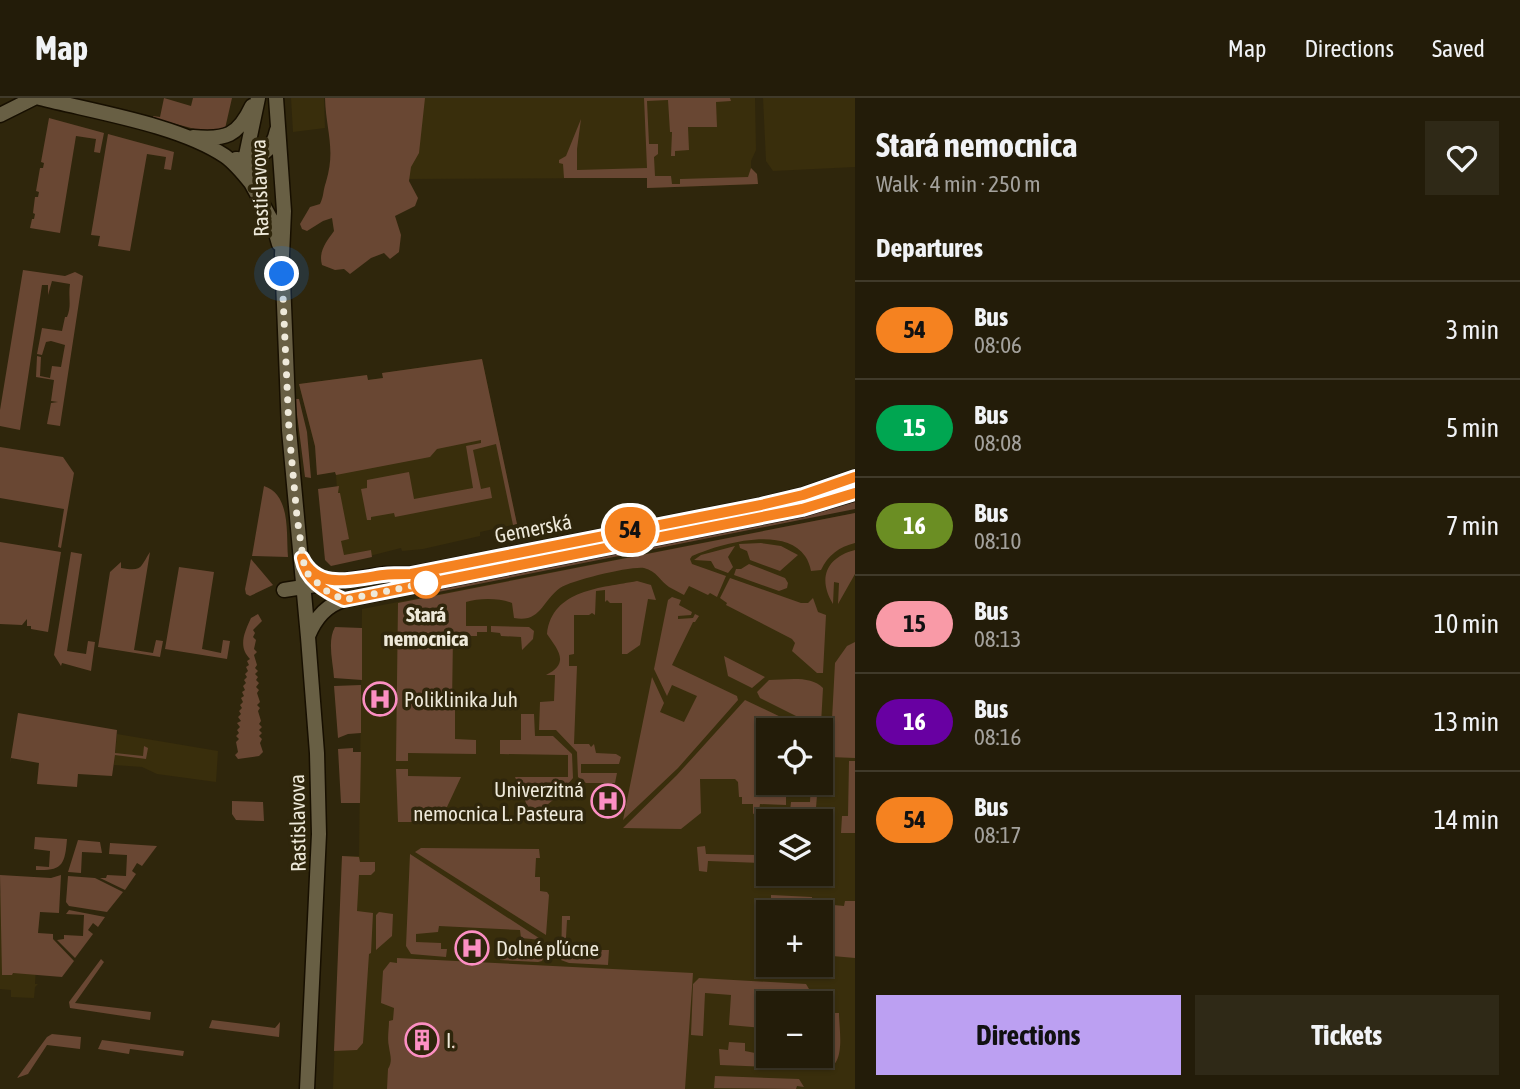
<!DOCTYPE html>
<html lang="en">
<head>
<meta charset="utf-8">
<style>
  body { margin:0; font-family:"Asap Condensed",sans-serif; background:#2f2917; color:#f1f3f6; height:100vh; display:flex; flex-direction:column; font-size:26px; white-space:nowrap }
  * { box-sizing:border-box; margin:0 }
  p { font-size:23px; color:#a3a19c }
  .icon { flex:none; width:38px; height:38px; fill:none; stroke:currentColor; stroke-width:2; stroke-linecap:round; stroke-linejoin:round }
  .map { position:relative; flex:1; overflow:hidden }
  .details { display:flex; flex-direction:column; background:#231c09; width:665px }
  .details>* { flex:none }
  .badge { padding:0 14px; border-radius:23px; font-size:24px; line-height:46px }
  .buttons { position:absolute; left:756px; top:620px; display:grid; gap:14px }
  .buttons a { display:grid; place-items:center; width:77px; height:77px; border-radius:0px; background:#231c09; box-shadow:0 2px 5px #0004,0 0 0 2px #403a2a; font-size:35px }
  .you { position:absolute; width:35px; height:35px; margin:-18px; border:5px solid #fff; border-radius:50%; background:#1a73e8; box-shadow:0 0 0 10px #1a73e833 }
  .map>.badge { position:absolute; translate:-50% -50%; box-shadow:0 0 0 4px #fff }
  h2 { padding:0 21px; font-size:26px; line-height:63px }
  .round { display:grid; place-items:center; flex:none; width:74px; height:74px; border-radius:0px; background:#2f2917 }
  .summary { display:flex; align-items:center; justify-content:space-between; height:119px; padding:0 21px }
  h1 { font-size:33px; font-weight:700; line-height:52px }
  .cta { display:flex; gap:14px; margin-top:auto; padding:14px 21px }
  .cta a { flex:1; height:80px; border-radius:0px; background:#bca0f2; color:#111; font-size:28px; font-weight:700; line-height:80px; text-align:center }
  .cta a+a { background:#2f2917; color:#f1f3f6 }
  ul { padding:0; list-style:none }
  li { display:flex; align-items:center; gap:21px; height:98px; padding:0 21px; border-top:2px solid #403a2a }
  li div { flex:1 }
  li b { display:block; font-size:26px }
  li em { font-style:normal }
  li .badge { min-width:77px; font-weight:700; text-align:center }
  header { display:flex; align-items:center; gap:42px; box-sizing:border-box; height:98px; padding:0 35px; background:#231c09; border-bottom:2px solid #403a2a }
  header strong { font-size:33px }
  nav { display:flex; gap:38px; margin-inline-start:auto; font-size:24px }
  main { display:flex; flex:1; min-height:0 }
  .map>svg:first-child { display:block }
  .built { fill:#392e0c; fill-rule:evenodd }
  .green { fill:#694733 }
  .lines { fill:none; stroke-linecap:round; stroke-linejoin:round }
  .minor-casing { stroke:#170f00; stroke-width:17 }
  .minor { stroke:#685f44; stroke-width:14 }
  .line-casing { stroke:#fff; stroke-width:16 }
  .line { stroke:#f58220; stroke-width:10 }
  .walk { stroke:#eee9da; stroke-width:7; stroke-dasharray:0 12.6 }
  .stop-dot { fill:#fff; stroke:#f58220; stroke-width:3.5 }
  .labels { text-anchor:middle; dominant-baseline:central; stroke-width:7; stroke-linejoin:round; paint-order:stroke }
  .street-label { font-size:21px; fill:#eee9da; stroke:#2f260c }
  .stop-label { font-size:21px; font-weight:bold; fill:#eee9da; stroke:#2f260c }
  .poi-label { font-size:21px; fill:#eee9da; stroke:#2f260c; text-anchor:start }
</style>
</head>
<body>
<header>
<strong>Map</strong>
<nav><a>Map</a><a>Directions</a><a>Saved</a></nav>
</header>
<main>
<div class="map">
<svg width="855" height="991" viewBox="0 0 855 991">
  <rect width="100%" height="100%" fill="#2f260c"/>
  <path class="built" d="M291 0H324L325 30 293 34Z
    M408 0H755L756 52 751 63V70L757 76 758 86 647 90V80L402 81Z
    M763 0H855V69L773 73 766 63Z
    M482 261 517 426 480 434V438L423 451 402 453 401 450 342 465 336 377 335 374 322 376 299 286 367 277 368 282 383 280 382 275Z
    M855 415V991H333L342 758H359L362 511ZM768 632H821V684H768ZM768 723H821V775H768ZM768 814H821V866H768ZM768 905H821V957H768Z
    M117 636 218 653 216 684 157 676 142 669 114 667Z
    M0 795 39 814 35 886H38L35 889 34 900 11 899V892L0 891Z"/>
  <path class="green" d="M164 0 191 8 193 0H232L224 35H210L153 20V18L160 19Z
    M325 0H425L419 55 411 69 409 83 418 100 415 108 395 118 401 137 399 154 390 161 384 155 371 160 350 176 344 171 335 172 322 167C318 153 327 143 334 133L332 120 323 123 307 133 302 131 300 126 310 109 320 106C324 98 323 92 326 84 336 51 326 33 325 0Z
    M644 0H730L731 3 716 4 717 29H688L689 52 675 53V58H671L672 34H670L668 2 647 3 649 46H658V56L654 59 655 78H671L672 86H680V81L748 79 751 70 757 76 758 86 647 90V80H564L563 66 559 65V62L566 58 581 21 577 51V72L647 70Z
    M49 20 104 35 100 55 94 54 96 41 76 38 60 135 30 130 32 121H34L35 116 33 115 35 99H38L39 94 36 93 40 70H43L44 65 41 64Z
    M108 36 174 54 171 72 164 71 166 59 147 56 130 153 98 148 100 138 91 137Z
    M23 172 65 178 75 174 83 178 60 328 47 326 51 305 58 304 51 303 54 282 36 279 37 258 41 259 40 278 50 280 52 268 61 269 65 247 51 243 46 244 42 257 37 256 42 230 62 233 65 219H67C72 207 68 200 70 186L52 183 48 197V187H42L20 332 0 328V312Z
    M482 261 517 426 513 427 496 346 473 352 481 391 490 389 492 400 395 419 394 415 371 419V422H367L361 391 367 390V382L409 374 414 401 473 390 466 348 481 345V342L437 351 430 359 336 377 335 374 317 377 315 348 299 286 367 277 368 282 383 280 382 275Z
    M295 301H299L307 334 311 380 305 379Z
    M0 349 63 359 74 375 61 450 58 449 64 411 0 400Z
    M264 388C291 397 286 435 288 459L252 458Z
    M339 388 338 395H340L349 441 341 443 344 457 371 452 372 459 331 468 325 462 318 391Z
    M855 402V411L428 496 427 492 815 414Z
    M855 415V445C839 449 828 457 821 472L811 473C810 468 808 462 805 458 784 427 719 446 692 458L690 461 692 466 726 478 717 499 710 495 708 497 689 488 684 497C679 494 674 492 669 489 660 483 657 473 644 470 631 468 572 482 560 490 542 503 541 525 514 520L512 505C500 500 479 500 466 504V528H487V534H477V538H453L452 606H455V641L476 642V656L408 655V663H396L398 505Z
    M0 444 61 454 48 534 31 531V528H27V521L22 527 0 526Z
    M761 445 781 448 798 457 780 473 750 462 747 453 740 450 739 446Z
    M735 448 728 459 733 469 728 475 715 470 711 463 694 462 701 457Z
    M855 452V476L838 506 839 485 834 484 833 506C817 480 827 459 855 452Z
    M71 454 82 456 67 553 86 556 88 543 95 544 91 573 62 565 61 568 54 557Z
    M150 454 134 552 153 555 156 542 163 543 160 559 98 549 110 474 121 464V470C143 474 140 469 150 454Z
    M251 461 273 487 250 498 246 496 245 491Z
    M749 466 785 480 788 485 787 490 779 493 734 477 736 471H741Z
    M179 469 214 474 202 551 221 555 223 542 230 543 227 561 165 551Z
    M730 480 801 505H808L813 500 818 514 826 517 823 575H817L792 553 795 545 792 541 726 507 727 505 720 500Z
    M637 483 651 487 656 502 648 501 640 547 627 556H622V505H610L607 502 605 504V492L596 493 595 517 592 515 589 517H574V556L569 557V568H577L574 646H589L591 649 594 646 596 655 616 656 621 659 619 666H581V675H617L615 685H586L578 679 577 654 556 632H539L540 604 554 603 555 577H546C571 565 557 551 547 536 552 491 602 490 637 483Z
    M672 499 681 502 679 507 692 514 691 517 678 518V521L693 520 695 516 699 518 695 524H693L672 567 737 598 738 602 678 670 623 722 652 579 664 605 660 614 684 624 697 598 672 587 667 598 654 571 668 502Z
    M258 516 262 523 253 532 255 535 253 539 256 542 254 551 257 554 254 557 257 567 255 570 258 573 255 576 258 579 256 582 259 585 256 589 259 592 257 595 260 604 257 607 260 610 258 613 261 623 259 626 262 629 259 632 262 635 259 638 262 641 260 645 263 654 259 658 238 661 235 657 238 654 236 644 239 641 236 638 239 635 237 632 240 629 237 625 241 623 238 619 241 616 239 613 242 610 240 607 243 604 241 600 244 598 242 594 245 592 243 588 246 585 244 582 247 579 245 576 248 573 246 569 249 567 247 563 250 561C238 549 244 535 251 520Z
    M491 528 529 529 534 533 533 541 522 552 521 539 501 538 500 535 491 534Z
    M335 529 362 530V582L334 580C333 564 327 543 335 529Z
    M855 544V660L830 659 835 565 847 548Z
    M724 558 765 579 752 590 728 578Z
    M769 582C786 582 811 577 823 590L821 626 814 627 760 600 757 594Z
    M361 587V635L348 636 338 640 334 588Z
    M745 602 808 632H768V684H786V707L760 706 759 713 753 716V706H742V699H739L738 684 735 681H700L701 715 681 731 623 730 677 677Z
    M18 615 117 632 115 655 143 658 144 648 148 650 146 661 115 657 112 678 78 676 77 689 37 686 39 665 11 660 10 665Z
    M521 616H534L535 638H553L572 656 573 680 558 698 532 719 515 679H568V657L500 656V642H521Z
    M353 650V654H361L360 705H341L338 651Z
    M849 663H855V735H841L842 718H848Z
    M396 671H408V678L461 679 440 724H398Z
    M811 684H818L815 723H789L791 704H810Z
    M232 703 263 704 264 723 236 722 232 716Z
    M35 739 67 741C65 767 62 773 36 772V768L49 769 50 753 34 751Z
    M78 742 100 744 102 755 82 754 81 775 68 774Z
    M110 745 157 748 142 768 137 765 132 773 136 776 125 792 100 780H106L107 777 126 778 127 757 109 756Z
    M705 748 706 756 758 757V748L767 749V774L763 779H761V765L708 763 707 774 699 773 697 749Z
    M421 750 539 751 540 760H536L535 779H540V793L547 794 549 797 546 837 415 754Z
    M410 756 542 842 521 840 520 832 439 828 438 834 416 836V844L441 845V851H447L446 859 411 856 406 848Z
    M342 758 359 759 360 764H375V773L371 777H359L357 813 373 815 371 855 369 856 363 945 357 952 334 953Z
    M0 777 51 780 61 777 59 815 40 814 38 835 53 836V841L74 863 62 879 13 875 12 877H2Z
    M68 778 95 780 123 794 107 814 69 808 66 804Z
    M855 796V860L821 857 829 856V841L821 840 823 806 844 808 845 803H855Z
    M771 797 812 799 813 814H771Z
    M69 812 105 819 98 829 93 825 88 832 93 836 75 860 57 842 64 841V837L83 838 84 817 66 816Z
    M379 814 393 816 392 838 376 852V817Z
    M562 818H570V822H567L565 857 593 858V852H609L608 867 569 865 561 862Z
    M516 849 547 852 542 863 538 864 500 862V855H516Z
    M397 860 693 875 685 991H387L388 971C393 963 390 957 389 949 387 941 389 931 389 923L393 922 394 910 381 905 383 873 390 864 397 865Z
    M101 861 104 864 75 905 151 914 150 922 70 910 69 904Z
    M699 880 806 886 809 891H803V905H768V957H800L799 964 805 965 800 970 720 967 719 951 728 952 729 944 745 945V953L760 956 762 945H764L762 942 763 930 729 927 731 897 705 895 703 938 691 937 693 886Z
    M821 915H839C839 934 848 974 818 972L814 966V957H821Z
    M212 922 275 930 280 924 279 939 209 930Z
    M52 936 81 939 80 951 47 947 28 976 17 980 47 939Z
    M102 942 184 953 183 958 130 951 129 956 98 951Z
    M715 978 799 981 804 989 797 988 796 991 714 990Z"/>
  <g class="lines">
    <defs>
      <path id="minor" d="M40 0C95 14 179 27 225 58 235 65 243 75 251 85
        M258 0 244 67 251 85 273 125 279 146
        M276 0 284 113 282 157 289 332 308 539 317 655 319 736 307 991
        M0 17 34 0
        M193 39C226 42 238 38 252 8
        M236 61C257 65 273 53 277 32
        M284 492 386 476H411L761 407 803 397 855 379
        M308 538C315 521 326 507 344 502L802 411 855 395"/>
    </defs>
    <use href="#minor" class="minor-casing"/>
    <use href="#minor" class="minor"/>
  </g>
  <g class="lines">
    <defs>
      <path id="line" d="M855 379 803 397 761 407 411 476C402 476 392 476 383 477 353 481 318 493 302 460 306 482 324 493 344 502L802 411 855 395"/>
    </defs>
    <use href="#line" class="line-casing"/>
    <use href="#line" class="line"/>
    <path class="walk" d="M282 176 289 332 297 419 305 473 325 492 344 502 426 485"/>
  </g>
  <defs>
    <symbol id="hospital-ring" viewBox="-11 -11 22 22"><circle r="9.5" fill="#2f260c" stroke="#fc8fc3" stroke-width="1.5"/><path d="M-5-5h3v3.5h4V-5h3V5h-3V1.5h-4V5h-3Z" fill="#fc8fc3"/></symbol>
    <symbol id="building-ring" viewBox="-11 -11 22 22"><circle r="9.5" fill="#2f260c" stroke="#fc8fc3" stroke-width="1.5"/><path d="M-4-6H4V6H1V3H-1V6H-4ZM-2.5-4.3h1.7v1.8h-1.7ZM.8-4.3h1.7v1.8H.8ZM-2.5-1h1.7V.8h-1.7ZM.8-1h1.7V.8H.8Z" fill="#fc8fc3"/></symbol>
  </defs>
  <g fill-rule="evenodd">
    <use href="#hospital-ring" x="361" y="582" width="38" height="38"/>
    <use href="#hospital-ring" x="589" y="684" width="38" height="38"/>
    <use href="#hospital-ring" x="453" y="831" width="38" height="38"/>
    <use href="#building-ring" x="403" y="923" width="38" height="38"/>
  </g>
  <circle class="stop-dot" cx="426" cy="485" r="14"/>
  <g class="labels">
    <g class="street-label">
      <text transform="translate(259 90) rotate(-92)">Rastislavova</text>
      <text transform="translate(533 430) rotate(-11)">Gemerská</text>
      <text transform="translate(297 725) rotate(-91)">Rastislavova</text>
    </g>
    <g class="stop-label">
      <text x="426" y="516">Stará<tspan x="426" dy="24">nemocnica</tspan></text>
    </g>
    <g class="poi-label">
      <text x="404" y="601">Poliklinika Juh</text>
      <text x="584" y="691" text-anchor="end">Univerzitná<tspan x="584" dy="24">nemocnica L. Pasteura</tspan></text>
      <text x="496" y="850">Dolné pľúcne</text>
      <text x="446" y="942">I.</text>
    </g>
  </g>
</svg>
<div class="buttons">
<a><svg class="icon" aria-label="locate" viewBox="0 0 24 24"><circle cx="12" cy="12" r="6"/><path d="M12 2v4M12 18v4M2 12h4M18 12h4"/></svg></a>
<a><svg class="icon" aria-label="layers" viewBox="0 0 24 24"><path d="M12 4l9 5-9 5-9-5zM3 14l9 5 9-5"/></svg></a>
<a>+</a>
<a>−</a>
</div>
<div class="you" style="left:282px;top:176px"></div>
<b class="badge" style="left:630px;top:432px;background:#f58220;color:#111">54</b>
</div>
<section class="details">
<div class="summary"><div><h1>Stará nemocnica</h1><p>Walk · 4 min · 250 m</p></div><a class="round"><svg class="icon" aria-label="heart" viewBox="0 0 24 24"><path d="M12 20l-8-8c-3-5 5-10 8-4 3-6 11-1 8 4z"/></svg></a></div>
<h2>Departures</h2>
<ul>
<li><span class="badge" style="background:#f58220;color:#111">54</span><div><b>Bus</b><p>08:06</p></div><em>3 min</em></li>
<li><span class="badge" style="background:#00a651;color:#fff">15</span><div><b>Bus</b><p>08:08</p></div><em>5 min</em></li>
<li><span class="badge" style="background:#6b8e23;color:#fff">16</span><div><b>Bus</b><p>08:10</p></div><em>7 min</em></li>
<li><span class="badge" style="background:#f99aa7;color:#111">15</span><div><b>Bus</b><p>08:13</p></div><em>10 min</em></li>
<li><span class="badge" style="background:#6800a2;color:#fff">16</span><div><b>Bus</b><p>08:16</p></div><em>13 min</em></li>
<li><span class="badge" style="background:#f58220;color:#111">54</span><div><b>Bus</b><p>08:17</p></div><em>14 min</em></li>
</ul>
<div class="cta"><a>Directions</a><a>Tickets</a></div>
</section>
</main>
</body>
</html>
